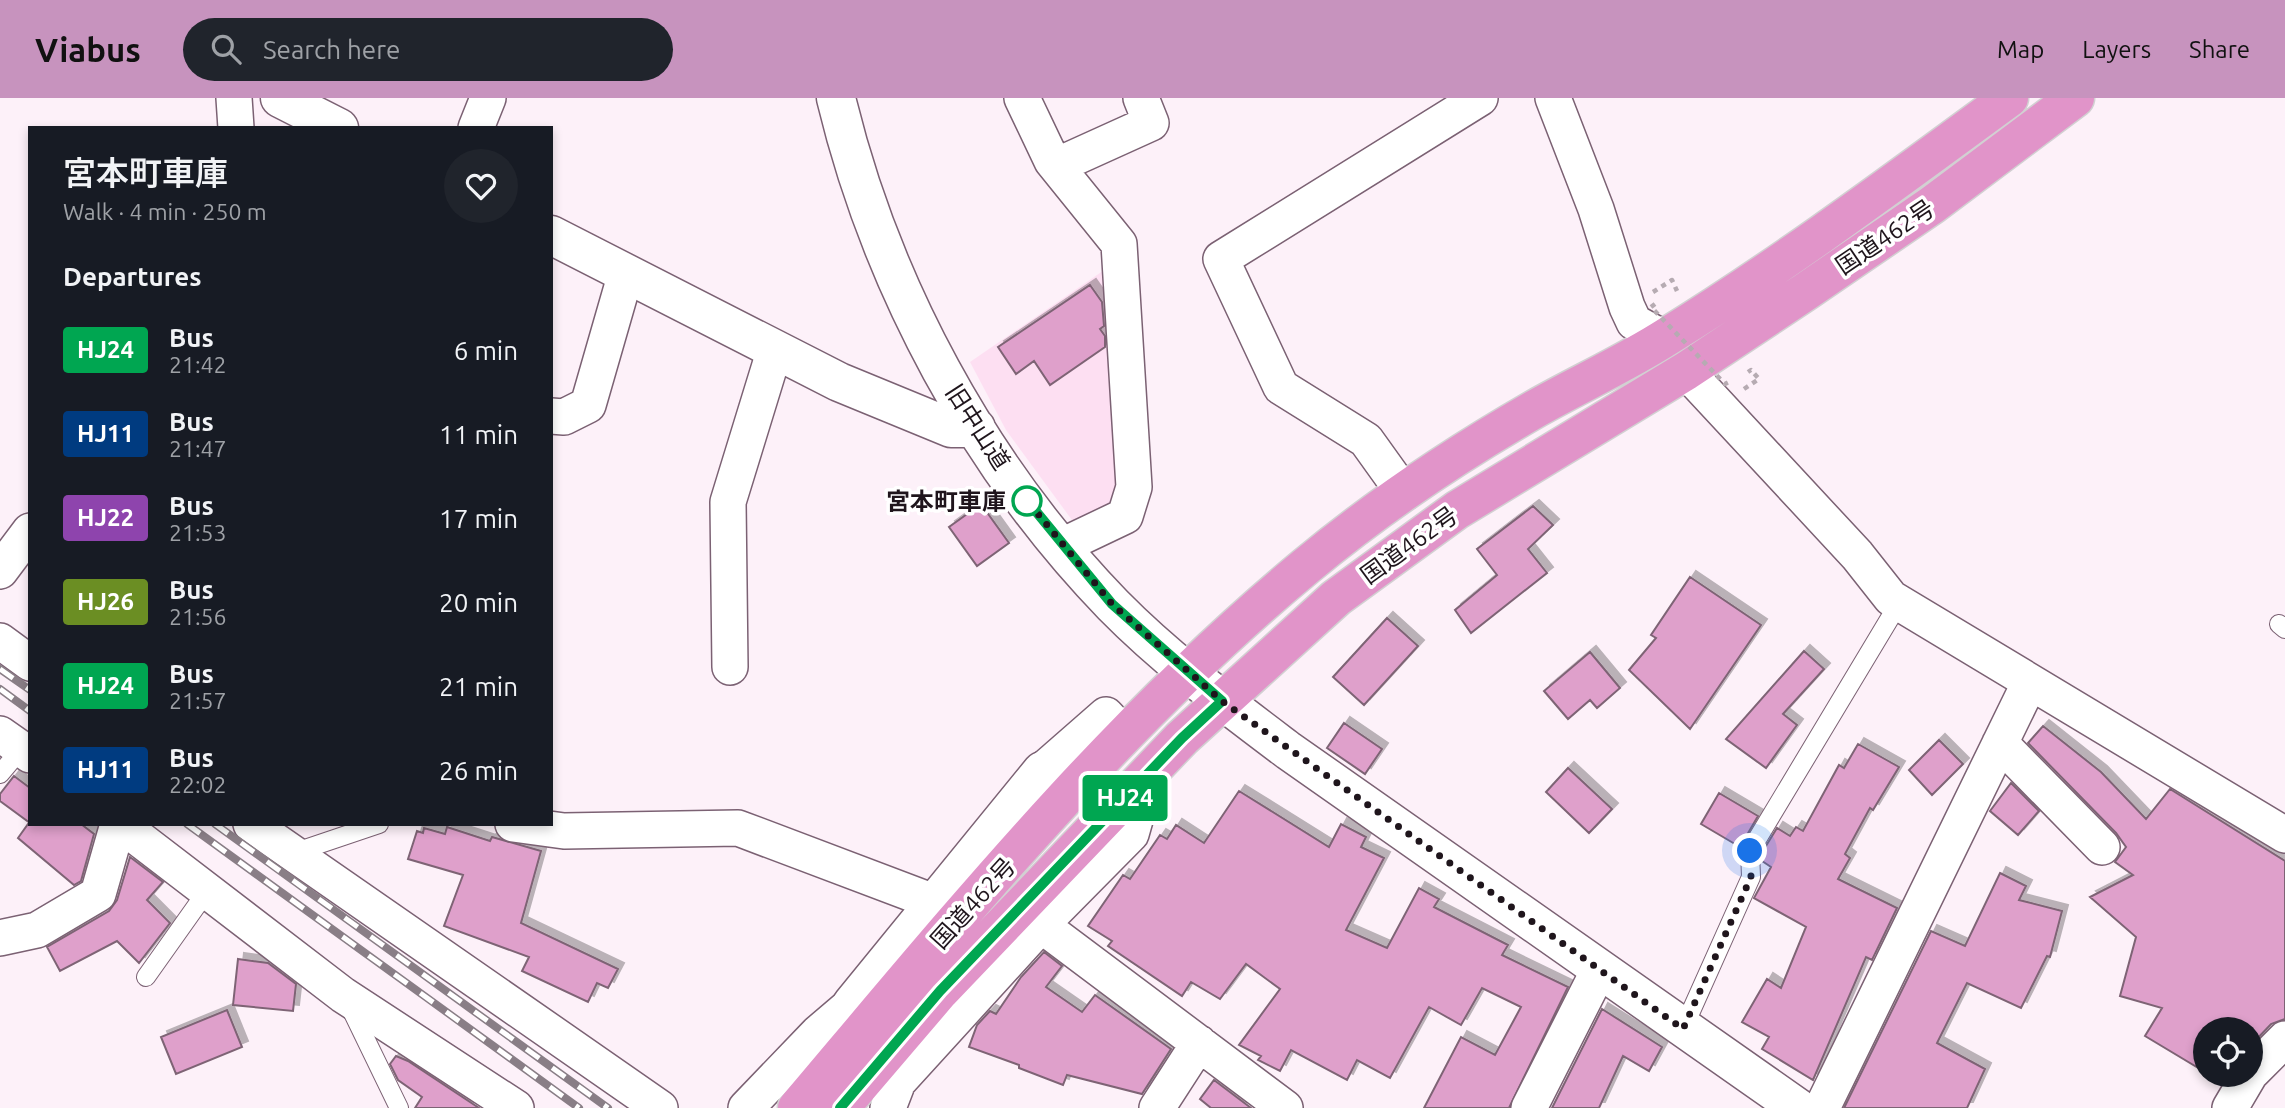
<!DOCTYPE html>
<html lang="en">
<head>
<meta charset="utf-8">
<style>
  body { margin:0; font-family:Ubuntu,"Noto Sans JP",sans-serif; background:#20242c; color:#f1f3f6; height:100vh; display:flex; flex-direction:column; font-size:26px; white-space:nowrap }
  * { box-sizing:border-box; margin:0 }
  p { font-size:23px; color:#9ea1a6 }
  .icon { flex:none; width:38px; height:38px; fill:none; stroke:currentColor; stroke-width:2; stroke-linecap:round; stroke-linejoin:round }
  .map { position:relative; flex:1; overflow:hidden }
  .details { position:absolute; left:28px; top:28px; width:525px; height:700px; display:flex; flex-direction:column; background:#171b24; border-radius:0px; box-shadow:0 4px 10px #0003 }
  .details>* { flex:none }
  .badge { padding:0 14px; border-radius:5px; font-size:24px; line-height:46px }
  .tools { position:absolute; left:2193px; top:919px; display:grid; gap:14px }
  .tools a { display:grid; place-items:center; width:70px; height:70px; border-radius:50%; background:#171b24; box-shadow:0 4px 10px #0003; font-size:35px }
  .you { position:absolute; width:35px; height:35px; margin:-18px; border:5px solid #fff; border-radius:50%; background:#1a73e8; box-shadow:0 0 0 10px #1a73e833 }
  .map>.badge { position:absolute; translate:-50% -50%; box-shadow:0 0 0 4px #fff }
  h2 { padding:0 35px; font-size:26px; line-height:63px }
  .round { display:grid; place-items:center; flex:none; width:74px; height:74px; border-radius:37px; background:#20242c }
  .headline { display:flex; align-items:center; justify-content:space-between; height:119px; padding:0 35px }
  h1 { font-size:33px; font-weight:600; line-height:52px }
  ul { padding:0; list-style:none }
  li { display:flex; align-items:center; gap:21px; height:84px; padding:0 35px }
  li div { flex:1 }
  li b { display:block; font-size:26px }
  li em { font-style:normal }
  li .badge { min-width:77px; font-weight:700; text-align:center }
  header { display:flex; align-items:center; gap:42px; box-sizing:border-box; height:98px; padding:0 35px; background:#c793be; color:#111 }
  header strong { font-size:33px }
  nav { display:flex; gap:38px; margin-inline-start:auto; font-size:24px }
  .search { width:490px; height:63px; background:#20242c; display:flex; align-items:center; gap:18px; box-sizing:border-box; padding:0 24px; border-radius:38px; color:#9ea1a6; font-size:26px }
  .map>svg:first-child { display:block }
  .built { fill:#fddff2 }
  .building { fill:#dfa0cb; stroke:#7e6475; stroke-width:2; filter:url(#shadow) }
  .lines { fill:none; stroke-linecap:round; stroke-linejoin:round }
  .lane-casing { stroke:#7b6173; stroke-width:20 }
  .street-casing { stroke:#7b6173; stroke-width:38 }
  .secondary-casing { stroke:#7b6173; stroke-width:41 }
  .highway-casing { stroke:#d2d0d2; stroke-width:41 }
  .path { stroke:#b6abb2; stroke-width:4.5; stroke-dasharray:5 5; stroke-linecap:butt }
  .lane { stroke:#fff; stroke-width:18 }
  .street { stroke:#fff; stroke-width:35 }
  .secondary { stroke:#fff; stroke-width:38 }
  .highway { stroke:#e194c9; stroke-width:38 }
  .rail-casing { stroke:#897e86; stroke-width:8 }
  .rail { stroke:#fff; stroke-width:5; stroke-dasharray:16; stroke-linecap:butt }
  .path-bridge { stroke:#b6abb2; stroke-width:4.5; stroke-dasharray:5 5; stroke-linecap:butt }
  .line-casing { stroke:#fff; stroke-width:16 }
  .line { stroke:#00a651; stroke-width:10 }
  .walk { stroke:#1f151c; stroke-width:7; stroke-dasharray:0 12.6 }
  .stop-dot { fill:#fff; stroke:#00a651; stroke-width:3.5 }
  .labels { text-anchor:middle; dominant-baseline:central; stroke-width:7; stroke-linejoin:round; paint-order:stroke }
  .street-label { font-size:24px; fill:#1f151c; stroke:#fff }
  .stop-label { font-size:24px; font-weight:bold; fill:#1f151c; stroke:#fff; text-anchor:end }
</style>
</head>
<body>
<header>
<strong>Viabus</strong>
<div class="search"><svg class="icon" aria-label="search" viewBox="0 0 24 24"><circle cx="10" cy="10" r="6"/><path d="M15 15l6 6"/></svg>Search here</div>
<nav><a>Map</a><a>Layers</a><a>Share</a></nav>
</header>
<div class="map">
<svg width="2285" height="1010" viewBox="0 0 2285 1010">
  <defs>
    <filter id="shadow"><feDropShadow dx="6" dy="-6" stdDeviation="0" flood-color="#0004"/></filter>
  </defs>
  <rect width="100%" height="100%" fill="#fdf1f9"/>
  <path class="built" d="M1113 166 1121 401 1080 433 1006 332 970 264Z"/>
  <path class="building" d="M1090 187 1102 204 1104 228 1100 231 1105 238V249L1050 287 1034 263 1016 276 998 249Z
    M981 406 1009 445 977 468 949 429Z
    M1533 408 1553 427 1528 451 1547 475 1471 535 1455 512 1497 477 1477 451Z
    M1690 479 1761 527 1690 631 1629 572 1656 540 1651 537Z
    M1387 520 1418 548 1364 607 1333 579Z
    M1804 553 1824 571 1783 616 1797 627 1766 670 1726 641Z
    M1590 554 1620 590 1597 610 1590 602 1568 621 1544 593Z
    M1344 625 1382 651 1365 676 1327 650Z
    M2043 628 2101 674 2146 721 2170 691 2285 763V921L2271 926 2254 944 2250 931H2243L2240 927 2238 931H2205V974L2145 938 2162 910 2120 898 2136 839 2090 799 2133 777 2115 764 2126 749 2116 735 2028 645Z
    M1939 642 1963 666 1932 697 1909 672Z
    M1858 646 1899 669 1873 712 1870 710 1845 756 1850 760 1838 781 1897 810 1872 862 1866 859 1813 982 1762 951 1769 939 1742 924 1767 881 1781 890 1806 829 1754 800 1771 769 1762 763 1761 756 1777 730 1790 738 1796 729 1803 733 1839 667 1844 670Z
    M1568 670 1612 711 1589 735 1546 694Z
    M14 678 30 690V725L0 703V696Z
    M2011 685 2039 713 2018 737 1990 713Z
    M1239 693 1329 749 1341 726 1366 739 1361 749 1384 760 1346 832 1387 850 1419 790 1439 801 1434 809 1508 847 1502 857 1568 889 1509 1010H1424L1461 939 1495 957 1521 909 1482 890 1461 927 1429 909 1390 980 1357 962 1347 982 1291 952 1280 973 1258 962 1261 958 1239 947 1280 891 1246 866 1220 901 1191 884 1182 898 1108 848 1112 843 1088 828 1123 777 1130 781 1160 737 1167 741 1176 727 1204 745Z
    M1719 695 1758 718 1740 749 1701 726Z
    M28 726H81L94 736 81 783 74 787 18 740Z
    M447 729 490 743 492 739 541 753 521 825 618 871 608 890 597 885 588 904 522 873 529 859 444 828 463 777 408 761 417 733 423 735 424 730 445 736Z
    M130 759 163 784 147 802 170 825 139 865 117 843 60 873 47 849 109 813 117 802Z
    M2000 775 2026 788 2019 802 2062 813 2050 859 2047 858 2021 910 1967 885 1937 945 1985 971 1967 1010H1844L1931 833 1965 848Z
    M1044 854 1062 868 1046 889 1082 914 1095 897 1171 951 1142 996 1067 977 1063 987 1019 970V967L969 949 977 927 990 913 996 916 1021 879Z
    M238 861 268 865 296 886 293 913 233 907Z
    M1602 911 1662 949 1649 973 1623 958 1599 1010H1552Z
    M227 912 242 949 176 976 161 939Z
    M396 958 408 963 479 1010H415L422 999 398 982 390 966Z
    M1214 982 1251 1010H1211L1200 1001Z"/>
  <g class="lines">
    <defs>
      <path id="lane" d="M2279 526 2285 531
        M0 676 21 651
        M293 755 379 726
        M146 879 207 793
        M350 909 399 1010
        M1683 931 1751 779 1750 753 1899 505"/>
      <path id="street" d="M234 0 236 30
        M1022 0 1052 63 1119 146 1134 389 1125 418 1062 448
        M1553 0 1596 111 1627 209 1634 224 1665 241
        M476 30 488 0
        M1056 68 1151 25 1141 0
        M1686 273 1857 457 1891 500 2285 737
        M551 318 564 319 588 307 626 175
        M1404 395 1366 342 1281 289 1221 161 1480 0
        M0 473 30 433
        M0 543 30 565
        M730 569 728 404 775 251
        M0 636 30 657
        M2000 645 2102 749
        M1042 673 1106 617 1124 636
        M120 726 343 897 516 1010
        M251 726 660 1010
        M513 726 564 733 738 730 934 804
        M1041 827 1285 1010
        M0 840 37 832 98 796 118 726
        M2250 976 2285 941
        M746 1010 818 935 852 906
        M888 1010 898 984 1041 827 1131 736 1148 676
        M1157 1010 1199 945
        M1529 1010 1599 872
        M1822 1010 2029 586
        M2230 1010 2250 976"/>
      <path id="secondary" d="M280 0 339 30
        M836 0C881 187 979 369 1113 507 1166 561 1228 607 1289 653L1798 1010
        M551 137 839 284 951 330H976
        M852 906 1042 673"/>
      <path id="highway" d="M797 1010C956 822 1114 627 1305 469 1376 410 1455 357 1535 311 1579 286 1626 265 1668 238 1786 165 1897 82 2009 0
        M840 1010 940 893 1182 640 1336 500 1457 412 1686 273 1805 194 1932 107 2075 0"/>
    </defs>
    <use href="#lane" class="lane-casing"/>
    <use href="#street" class="street-casing"/>
    <use href="#secondary" class="secondary-casing"/>
    <use href="#highway" class="highway-casing"/>
    <path class="path" d="M1653 194 1672 182 1677 193
      M1744 291 1759 281 1751 272 1748 274"/>
    <use href="#lane" class="lane"/>
    <use href="#street" class="street"/>
    <use href="#secondary" class="secondary"/>
    <use href="#highway" class="highway"/>
    <defs>
      <path id="rail" d="M0 571 30 592
        M0 591 30 613
        M187 726 579 1010
        M215 726 608 1010"/>
    </defs>
    <use href="#rail" class="rail-casing"/>
    <use href="#rail" class="rail"/>
    <path class="path-bridge" d="M1655 206 1651 209 1725 286 1729 284"/>
  </g>
  <g class="lines">
    <defs>
      <path id="line" d="M840 1010 940 893 1182 640 1222 603 1112 506 1025 400"/>
    </defs>
    <use href="#line" class="line-casing"/>
    <use href="#line" class="line"/>
    <path class="walk" d="M1027 403 1025 400 1112 506 1222 603 1683 931 1751 779 1750 753"/>
  </g>
  <circle class="stop-dot" cx="1027" cy="403" r="14"/>
  <g class="labels">
    <g class="street-label">
      <text transform="translate(1885 139) rotate(-34)">国道462号</text>
      <text transform="translate(978 329) rotate(57)">旧中山道</text>
      <text transform="translate(1409 447) rotate(-36)">国道462号</text>
      <text transform="translate(973 805) rotate(-48)">国道462号</text>
    </g>
    <g class="stop-label">
      <text x="1006" y="403">宮本町車庫</text>
    </g>
  </g>
</svg>
<div class="tools">
<a><svg class="icon" aria-label="locate" viewBox="0 0 24 24"><circle cx="12" cy="12" r="6"/><path d="M12 2v4M12 18v4M2 12h4M18 12h4"/></svg></a>
</div>
<div class="you" style="left:1750px;top:753px"></div>
<b class="badge" style="left:1125px;top:700px;background:#00a651;color:#fff">HJ24</b>
<section class="details">
<div class="headline"><div><h1>宮本町車庫</h1><p>Walk · 4 min · 250 m</p></div><a class="round"><svg class="icon" aria-label="heart" viewBox="0 0 24 24"><path d="M12 20l-8-8c-3-5 5-10 8-4 3-6 11-1 8 4z"/></svg></a></div>
<h2>Departures</h2>
<ul>
<li><span class="badge" style="background:#00a651;color:#fff">HJ24</span><div><b>Bus</b><p>21:42</p></div><em>6 min</em></li>
<li><span class="badge" style="background:#003b80;color:#fff">HJ11</span><div><b>Bus</b><p>21:47</p></div><em>11 min</em></li>
<li><span class="badge" style="background:#8e44ad;color:#fff">HJ22</span><div><b>Bus</b><p>21:53</p></div><em>17 min</em></li>
<li><span class="badge" style="background:#6b8e23;color:#fff">HJ26</span><div><b>Bus</b><p>21:56</p></div><em>20 min</em></li>
<li><span class="badge" style="background:#00a651;color:#fff">HJ24</span><div><b>Bus</b><p>21:57</p></div><em>21 min</em></li>
<li><span class="badge" style="background:#003b80;color:#fff">HJ11</span><div><b>Bus</b><p>22:02</p></div><em>26 min</em></li>
</ul>
</section>
</div>
</body>
</html>
